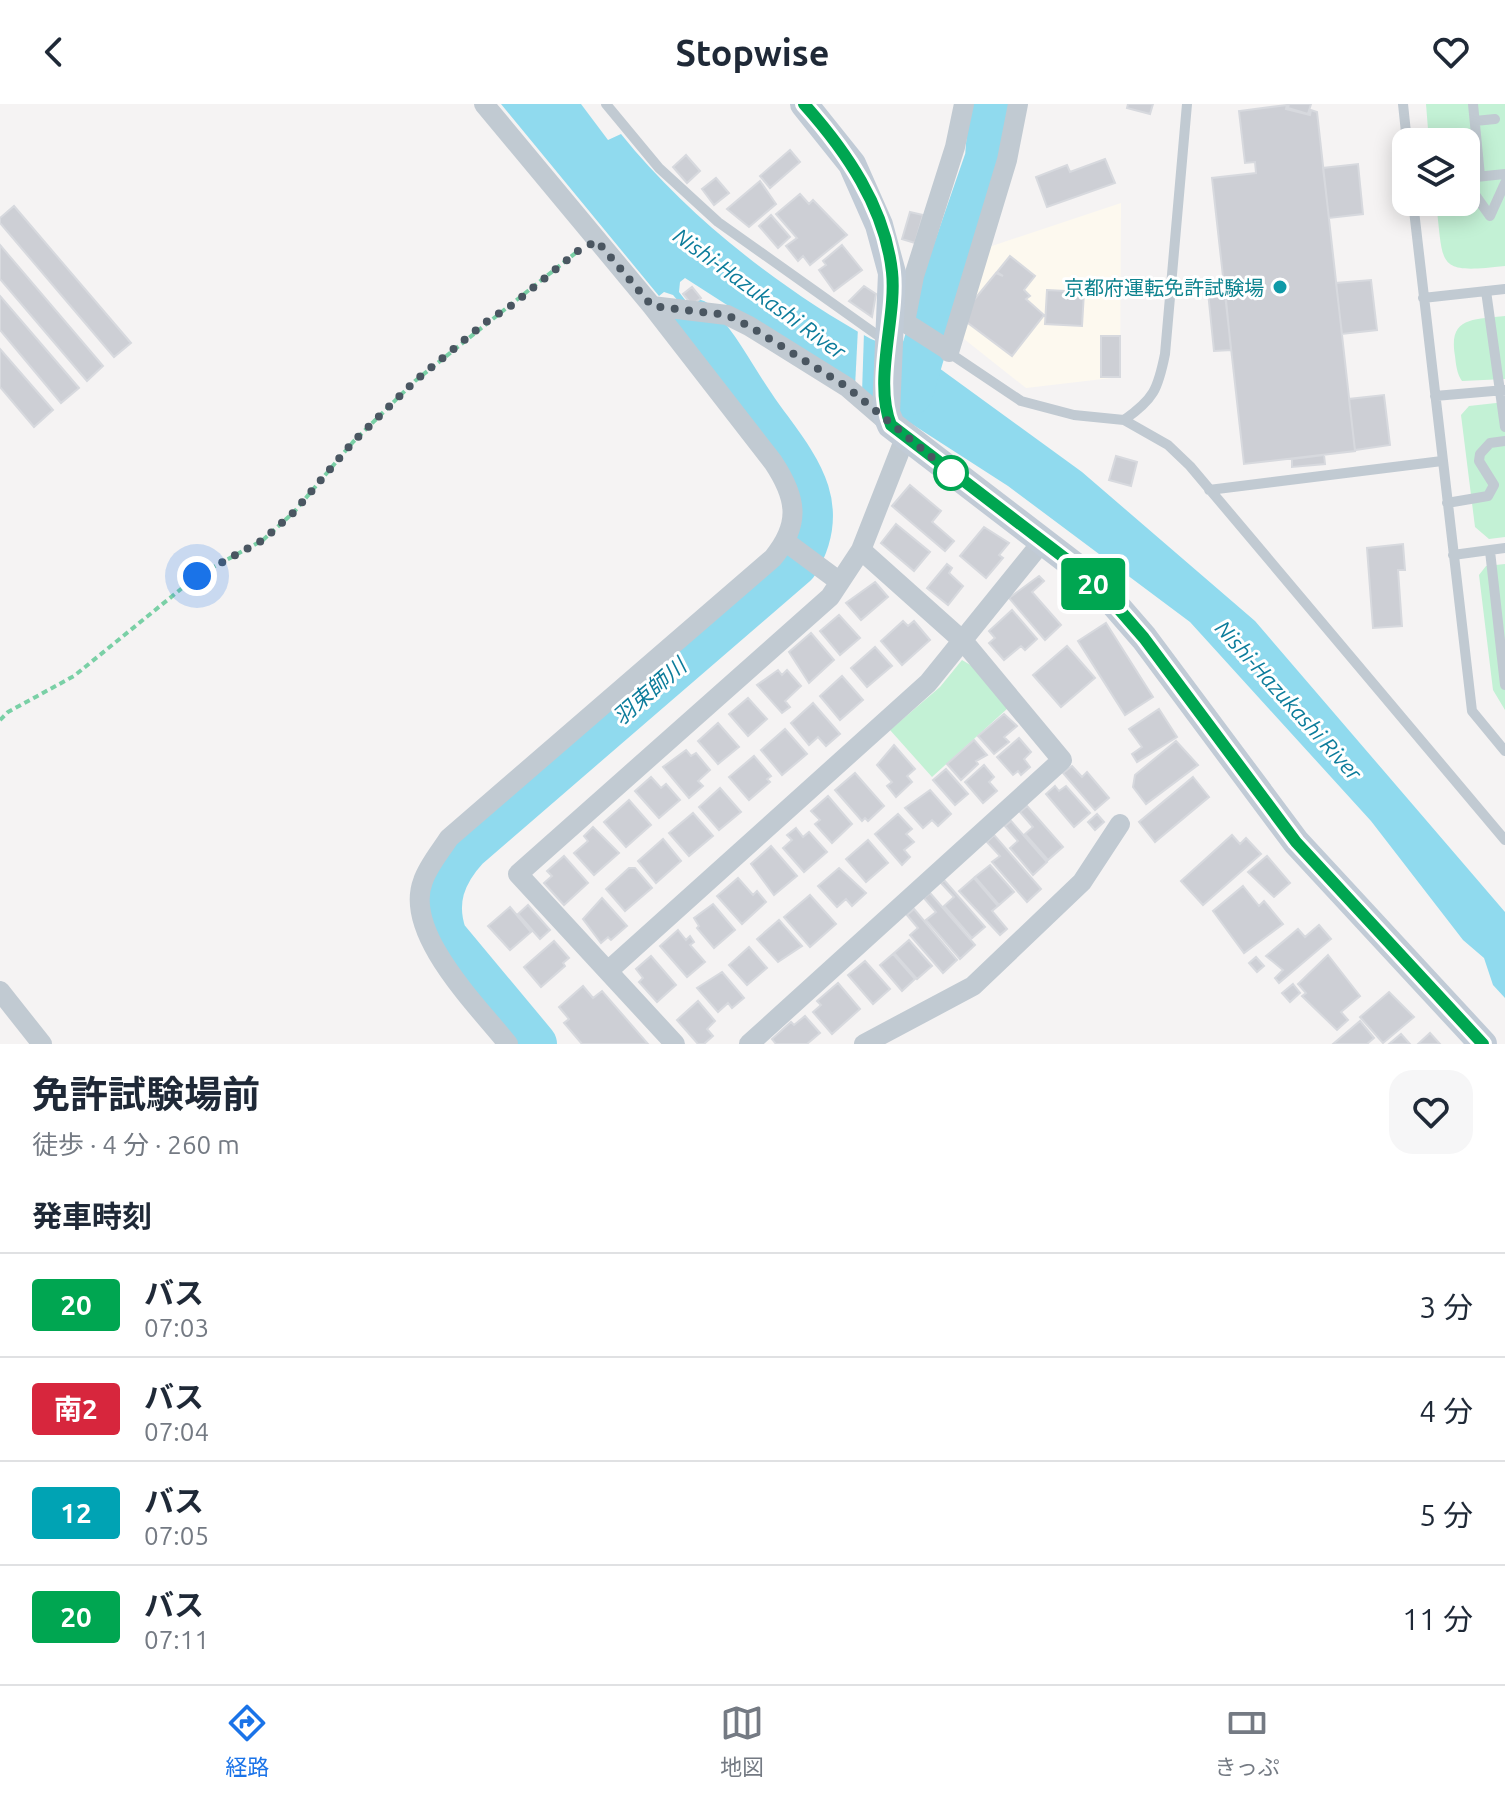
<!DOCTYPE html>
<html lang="ja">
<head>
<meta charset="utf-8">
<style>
  body { margin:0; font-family:Ubuntu,"Noto Sans JP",sans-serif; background:#f6f6f7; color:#1f2937; height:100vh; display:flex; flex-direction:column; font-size:30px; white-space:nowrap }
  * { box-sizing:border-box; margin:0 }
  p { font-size:26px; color:#747a83 }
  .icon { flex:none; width:44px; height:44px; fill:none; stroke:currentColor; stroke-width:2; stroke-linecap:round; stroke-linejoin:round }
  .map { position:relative; height:940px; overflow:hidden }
  .side { display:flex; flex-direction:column; background:#fff; flex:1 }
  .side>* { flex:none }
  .badge { padding:0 16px; border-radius:6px; font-size:28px; line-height:52px }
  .buttons { position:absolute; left:1392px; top:24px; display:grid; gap:16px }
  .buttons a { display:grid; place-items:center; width:88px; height:88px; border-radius:16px; background:#fff; box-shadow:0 4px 20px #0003; font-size:40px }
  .you { position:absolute; width:40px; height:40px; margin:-20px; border:6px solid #fff; border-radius:50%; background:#1a73e8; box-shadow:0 0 0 12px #1a73e833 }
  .map>.badge { position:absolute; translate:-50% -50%; box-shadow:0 0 0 4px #fff }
  h2 { padding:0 32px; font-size:30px; line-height:72px }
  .round { display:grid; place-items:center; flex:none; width:84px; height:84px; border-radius:24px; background:#f6f6f7 }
  .headline { display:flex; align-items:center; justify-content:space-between; height:136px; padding:0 32px }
  h1 { font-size:38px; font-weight:700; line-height:60px }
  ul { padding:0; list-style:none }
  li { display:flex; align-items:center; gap:24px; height:104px; padding:0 32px; border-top:2px solid #e0e1e3 }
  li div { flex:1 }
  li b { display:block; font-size:30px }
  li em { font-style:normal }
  li .badge { min-width:88px; font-weight:700; text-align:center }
  header { display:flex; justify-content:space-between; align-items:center; height:104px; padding:0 32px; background:#fff; font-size:36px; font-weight:700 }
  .menu { display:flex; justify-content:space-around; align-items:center; height:112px; border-top:2px solid #e0e1e3; background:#fff; font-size:22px; color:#747a83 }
  .menu a { display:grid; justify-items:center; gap:4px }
  .menu .on { color:#1a73e8 }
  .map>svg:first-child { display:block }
  .commercial { fill:#fdf9ef }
  .green { fill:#c3f1d5 }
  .water { fill:#90daee }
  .pier { fill:#f5f3f3 }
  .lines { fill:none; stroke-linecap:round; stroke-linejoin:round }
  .river { stroke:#90daee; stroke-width:44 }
  .building { fill:#cdcfd5; stroke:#d7d9de; stroke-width:2 }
  .path { stroke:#7ad0a6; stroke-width:4; stroke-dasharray:6 4; stroke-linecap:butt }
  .lane { stroke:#c1cad2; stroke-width:10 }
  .street { stroke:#c1cad2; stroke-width:20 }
  .secondary { stroke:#c1cbd6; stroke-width:28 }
  .line-casing { stroke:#fff; stroke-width:18 }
  .line { stroke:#00a651; stroke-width:12 }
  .walk { stroke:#4a5661; stroke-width:8; stroke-dasharray:0 14.4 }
  .culture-dot { fill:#0f9aa8; stroke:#fff; stroke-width:3 }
  .stop-dot { fill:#fff; stroke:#00a651; stroke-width:4 }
  .labels { text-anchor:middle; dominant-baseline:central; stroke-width:6; stroke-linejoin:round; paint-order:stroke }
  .culture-label { font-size:20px; fill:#0d838f; stroke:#fff; text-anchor:end }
  .water-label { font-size:22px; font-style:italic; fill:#0c7c9b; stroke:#fff }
</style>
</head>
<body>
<header><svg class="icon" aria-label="back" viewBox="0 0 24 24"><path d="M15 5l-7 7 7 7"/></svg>Stopwise<svg class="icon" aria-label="heart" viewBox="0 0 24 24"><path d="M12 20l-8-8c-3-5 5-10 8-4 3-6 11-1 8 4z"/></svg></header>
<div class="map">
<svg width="1505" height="940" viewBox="0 0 1505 940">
  <rect width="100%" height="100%" fill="#f5f3f3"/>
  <path class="commercial" d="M1121 99 1120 273 1026 284 959 231 986 144Z"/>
  <path class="green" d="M1426 0H1505V162C1435 170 1444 163 1436 98H1466V38H1429Z
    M1505 212V275L1462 277C1457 270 1456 261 1455 252 1448 212 1474 216 1505 212Z
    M1505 298V433L1489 435 1475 423 1461 311 1469 302Z
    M1505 460V606L1493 586 1479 471 1486 462Z
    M962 556 972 562 1008 604 932 673 890 626 940 583Z"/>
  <path class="water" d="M501 0H581L608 36 621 30C687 112 779 184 871 235 882 241 895 235 907 238 914 240 921 248 926 253L972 116 978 115 939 264 1082 368 1255 517 1505 808V894L1493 881 1484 854 1463 836 1371 717 1190 518 1008 382 685 174 680 178 679 188 689 201 685 205 673 191 664 188 659 192Z
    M698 214 712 218 729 241 707 259 689 234 691 220Z"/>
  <path class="pier" d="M858 224 864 228 862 289 855 283Z"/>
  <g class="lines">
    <path class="river" d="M911 289 941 187 987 54 991 0
      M535 940 445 832C433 798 443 770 467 744L796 460C834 398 792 357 757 307 735 276 721 246 695 217"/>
  </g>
  <path class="building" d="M1128 0H1153L1150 10 1127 4Z
    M1289 0H1311L1308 10 1288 4Z
    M1287 1 1286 5 1310 11 1311 6 1317 8 1355 347 1244 360 1212 74 1256 69 1255 58 1245 59 1239 7Z
    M790 46 800 58 770 84 760 72Z
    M686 51 700 67 687 79 673 63Z
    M1105 55 1115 79 1047 103 1036 73 1067 61 1070 68Z
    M1358 60 1363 110 1329 114 1323 64Z
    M716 74 729 89 714 101 702 85Z
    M760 77 776 100 749 123 727 105Z
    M800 90 809 100 813 96 847 131 810 161 803 152 798 157 786 142 797 134 776 110Z
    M14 102 131 239 114 253 0 119V114Z
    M910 108 923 111 915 139 902 135Z
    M771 111 790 133 778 144 759 122Z
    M0 141 103 262 87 277 0 175Z
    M842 141 862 166 834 187 819 166 826 161 823 157Z
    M1010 152 1035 172 1024 186 1030 192 1026 195 1044 211 1012 252 960 213 996 169 1003 172 997 168Z
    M1371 176 1377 226 1342 230 1336 179Z
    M864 182 876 190 872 213 849 197Z
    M692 183 701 194 692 201 683 190Z
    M1047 186 1084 188 1082 222 1045 220Z
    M1225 186 1231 246 1214 247 1208 188Z
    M0 192 79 284 61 299 0 226Z
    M1101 232H1120V273H1101Z
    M0 245 53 306 34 323 0 283Z
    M1384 291 1390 341 1355 346 1349 295Z
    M1324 351 1325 360 1292 363V355Z
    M1116 352 1137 358 1131 382 1109 376Z
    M910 381 941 407 932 418 954 437 945 447 892 402Z
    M896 420 930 448 914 467 881 439Z
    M984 423 1009 439 999 451 1003 454 986 474 960 452Z
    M1403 440 1405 466H1398L1402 522 1373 524 1367 444Z
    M947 460 952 464 949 469 963 482 948 501 927 484Z
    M1039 472 1044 477 1032 488 1061 521 1045 536 1009 494Z
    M875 478 888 493 861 516 846 499Z
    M1012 506 1037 535 1025 546 1021 542 1004 556 989 539 995 534 989 527Z
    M839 511 860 534 840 551 820 527Z
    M903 517 908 522 914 517 930 536 902 561 881 537Z
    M1106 519 1153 593 1125 611 1078 537Z
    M811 529 834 556 809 579 789 548Z
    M1067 542 1095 574 1061 603 1033 571Z
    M875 543 892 562 867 583 851 564Z
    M778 566 782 571 787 566 801 582 785 597 790 603 782 609 757 581Z
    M842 572 863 596 840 616 820 592Z
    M748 594 767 615 748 632 729 610Z
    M813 599 840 630 826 642 818 633 809 641 791 619Z
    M1159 605 1177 633 1137 658 1132 650 1142 643 1129 625Z
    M1004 610 1017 622 1004 633 1009 638 994 650 978 632Z
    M718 619 739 643 718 660 698 637Z
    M785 625 807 650 782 671 761 646Z
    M1019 634 1031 648 1024 655 1030 663 1021 671 1018 667 1013 671 997 653Z
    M974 636 987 651 976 657 978 660 961 676 947 660Z
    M1176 637 1198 661 1146 700 1133 683 1135 671Z
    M894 641 915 665 907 672 912 678 896 693 887 682 892 678 877 661Z
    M686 646 691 652 696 649 710 666 698 677 703 682 689 694 663 663Z
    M754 652 771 672 767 675 770 678 749 696 729 673Z
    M984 661 994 673 989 678 997 687 983 699 965 678Z
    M1072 662 1082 673 1087 668 1109 694 1095 706 1063 669Z
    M946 665 968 690 955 701 933 676Z
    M855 669 884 702 868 717 865 714 862 717 835 686Z
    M651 673 661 684 666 680 680 696 659 714 635 687Z
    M1193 673 1209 693 1155 738 1139 718Z
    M1055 682 1059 687 1066 682 1090 709 1074 723 1046 690Z
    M720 684 741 708 719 726 699 703Z
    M930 686 951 710 938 722 932 716 923 724 905 704Z
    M828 692 852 720 832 739 815 720 820 716 811 707Z
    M629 696 651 721 626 743 604 718Z
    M1027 702 1063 743 1048 756 1025 730 1033 723 1020 708Z
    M693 709 713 732 689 752 669 729Z
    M898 710 912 725 906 730 914 738 904 746 910 753 902 761 875 730Z
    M1097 710 1104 718 1095 726 1088 718Z
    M1011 717 1047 758 1033 771 1010 744 1018 737 1005 722Z
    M593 723 619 749 594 771 574 749 588 737 584 732Z
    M796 724 803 733 809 728 827 748 804 768 783 744 792 736 787 731Z
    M994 731 1041 785 1027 798 992 758 1000 752 987 738Z
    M1232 731 1240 740 1246 734 1261 750 1203 801 1181 777Z
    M663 735 681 757 656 779 638 757Z
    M868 736 888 759 866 778 846 755Z
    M771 742 797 772 774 791 751 760Z
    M564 752 588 779 564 801 544 779 552 772 547 767Z
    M1267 752 1290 779 1274 793 1248 768Z
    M990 761 1014 788 999 801 975 773Z
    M629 764H635L652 784 625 807 606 785Z
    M839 764 866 789 852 802 846 795 837 803 818 782Z
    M738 774 753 791 757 787 766 798 742 820 717 792Z
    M974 774 998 802 992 807 1007 825 1000 831 959 787Z
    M944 776 985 823 972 834 944 802 954 793 941 779Z
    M1243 782 1259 802 1264 797 1283 820 1244 849 1213 807Z
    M930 789 975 841 960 855 926 816 936 808 924 794Z
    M810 791 836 820 810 843 784 813Z
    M602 794 627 822 611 836 608 833 601 839 583 815Z
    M713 800 735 826 714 844 697 824 699 822 694 814Z
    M528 801 550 826 540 835 518 810Z
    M510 803 531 828 510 846 488 822Z
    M914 805 957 856 943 869 910 831 918 824 907 811Z
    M779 816 802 842 778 858 757 835Z
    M1319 821 1331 835 1279 879 1275 874 1283 866 1266 852 1298 825 1305 833Z
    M678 826 686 836 690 832 694 838 690 841 705 858 687 873 660 842Z
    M909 836 932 862 917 875 894 849Z
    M554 837 569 854 563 859 565 862 541 883 524 863Z
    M749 843 767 864 747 881 729 861Z
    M893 850 915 875 902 887 880 861Z
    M1328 851 1360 892 1341 908 1348 916 1337 926 1302 892 1306 889 1298 880Z
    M651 852 676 881 657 898 639 878 643 874 636 865Z
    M1256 853 1264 862 1257 868 1249 859Z
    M865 857 890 885 873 900 848 871Z
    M722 868 744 894 732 904 728 899 718 908 697 884Z
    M838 879 860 905 832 930 813 908 821 901 817 897Z
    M1293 880 1300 889 1290 898 1282 889Z
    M583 882 593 894 602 887 648 940H582L564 919 569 915 559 903Z
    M1389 888 1414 913 1383 939 1360 913Z
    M698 897 715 917 707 925 713 932 704 940H698L677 916Z
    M805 912 820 929 807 940H776L772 935 791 918 794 921Z
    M1360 917 1374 934 1367 940H1333Z
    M1430 929 1440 940H1418Z
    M1401 930 1410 940H1389Z"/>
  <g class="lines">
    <path class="path" d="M0 616 8 608 74 572 197 472 263 436 294 408 353 338 415 277 578 147"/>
    <path class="lane" d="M606 0 659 64 718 118 887 238
      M1403 0 1407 38
      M1473 0 1480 72
      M1475 17 1495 15
      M1476 73 1505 70
      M1466 78 1490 112 1505 79
      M1413 98 1472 607 1505 647
      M1486 187 1505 323
      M1423 194 1505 185
      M948 248 1021 297 1074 311 1124 316C1154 295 1158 285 1165 250L1187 0
      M1435 292 1505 286
      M1124 316 1168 341 1190 362 1505 736
      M1209 386 1442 357
      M1447 399 1488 392 1494 381 1479 357 1480 350 1490 339 1505 337
      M1490 447 1505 581
      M1453 451 1505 444"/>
    <path class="street" d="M484 0 652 202 773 358C797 394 801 420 773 454L449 734C440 748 428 762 423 777 403 829 478 902 508 940
      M652 202 727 211 749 222 847 283 891 321
      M895 212 945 244
      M905 218 914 172 955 43 964 0
      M949 248 1007 56 1018 0
      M786 438 840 478
      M608 867 928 579 1042 438
      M0 887 42 940
      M675 940 518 770 830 493 861 446 905 334
      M749 940 1062 656 964 538 861 446
      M864 940 973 882 1082 778 1120 720"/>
    <path class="secondary" d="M804 0 852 60 879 121 892 169 886 309 891 321 1075 462 1111 496 1144 534 1296 738 1483 940"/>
  </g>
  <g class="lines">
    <defs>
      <path id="line" d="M804 0C846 47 885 103 892 168 897 213 873 277 891 321L1075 462 1111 496 1144 534 1296 738 1483 940"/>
    </defs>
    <use href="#line" class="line-casing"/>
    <use href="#line" class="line"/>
    <path class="walk" d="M197 472 263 436 294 408 353 338 415 277 486 218 512 201 578 147 597 137 652 202 727 211 749 222 847 283 951 369"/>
  </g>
  <circle class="culture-dot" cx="1280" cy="183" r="8"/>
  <circle class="stop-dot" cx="951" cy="369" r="16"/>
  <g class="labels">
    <g class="culture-label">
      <text x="1264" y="183">京都府運転免許試験場</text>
    </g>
    <g class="water-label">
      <text transform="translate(760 189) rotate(36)">Nishi-Hazukashi River</text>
      <text transform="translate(649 587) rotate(-41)">羽束師川</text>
      <text transform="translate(1289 596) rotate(48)">Nishi-Hazukashi River</text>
    </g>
  </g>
</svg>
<div class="buttons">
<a><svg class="icon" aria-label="layers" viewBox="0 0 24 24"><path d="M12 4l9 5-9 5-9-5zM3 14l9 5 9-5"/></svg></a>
</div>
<div class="you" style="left:197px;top:472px"></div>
<b class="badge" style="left:1093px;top:480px;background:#00a651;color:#fff">20</b>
</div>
<section class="side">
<div class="headline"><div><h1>免許試験場前</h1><p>徒歩 · 4 分 · 260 m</p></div><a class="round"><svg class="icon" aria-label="heart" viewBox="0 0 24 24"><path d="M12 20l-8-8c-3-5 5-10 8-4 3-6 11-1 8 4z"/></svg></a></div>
<h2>発車時刻</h2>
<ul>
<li><span class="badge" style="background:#00a651;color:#fff">20</span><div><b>バス</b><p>07:03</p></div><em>3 分</em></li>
<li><span class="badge" style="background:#d7263d;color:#fff">南2</span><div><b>バス</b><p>07:04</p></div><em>4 分</em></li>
<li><span class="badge" style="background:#00a3b4;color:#fff">12</span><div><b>バス</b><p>07:05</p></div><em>5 分</em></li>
<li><span class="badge" style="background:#00a651;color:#fff">20</span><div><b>バス</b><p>07:11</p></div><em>11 分</em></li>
</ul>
</section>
<nav class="menu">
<a class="on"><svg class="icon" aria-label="directions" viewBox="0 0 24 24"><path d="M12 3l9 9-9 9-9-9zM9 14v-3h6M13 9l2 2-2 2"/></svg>経路</a>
<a><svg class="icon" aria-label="map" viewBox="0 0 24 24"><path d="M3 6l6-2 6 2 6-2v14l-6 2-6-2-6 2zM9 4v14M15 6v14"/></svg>地図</a>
<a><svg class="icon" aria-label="tickets" viewBox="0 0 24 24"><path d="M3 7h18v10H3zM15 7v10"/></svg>きっぷ</a>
</nav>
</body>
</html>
